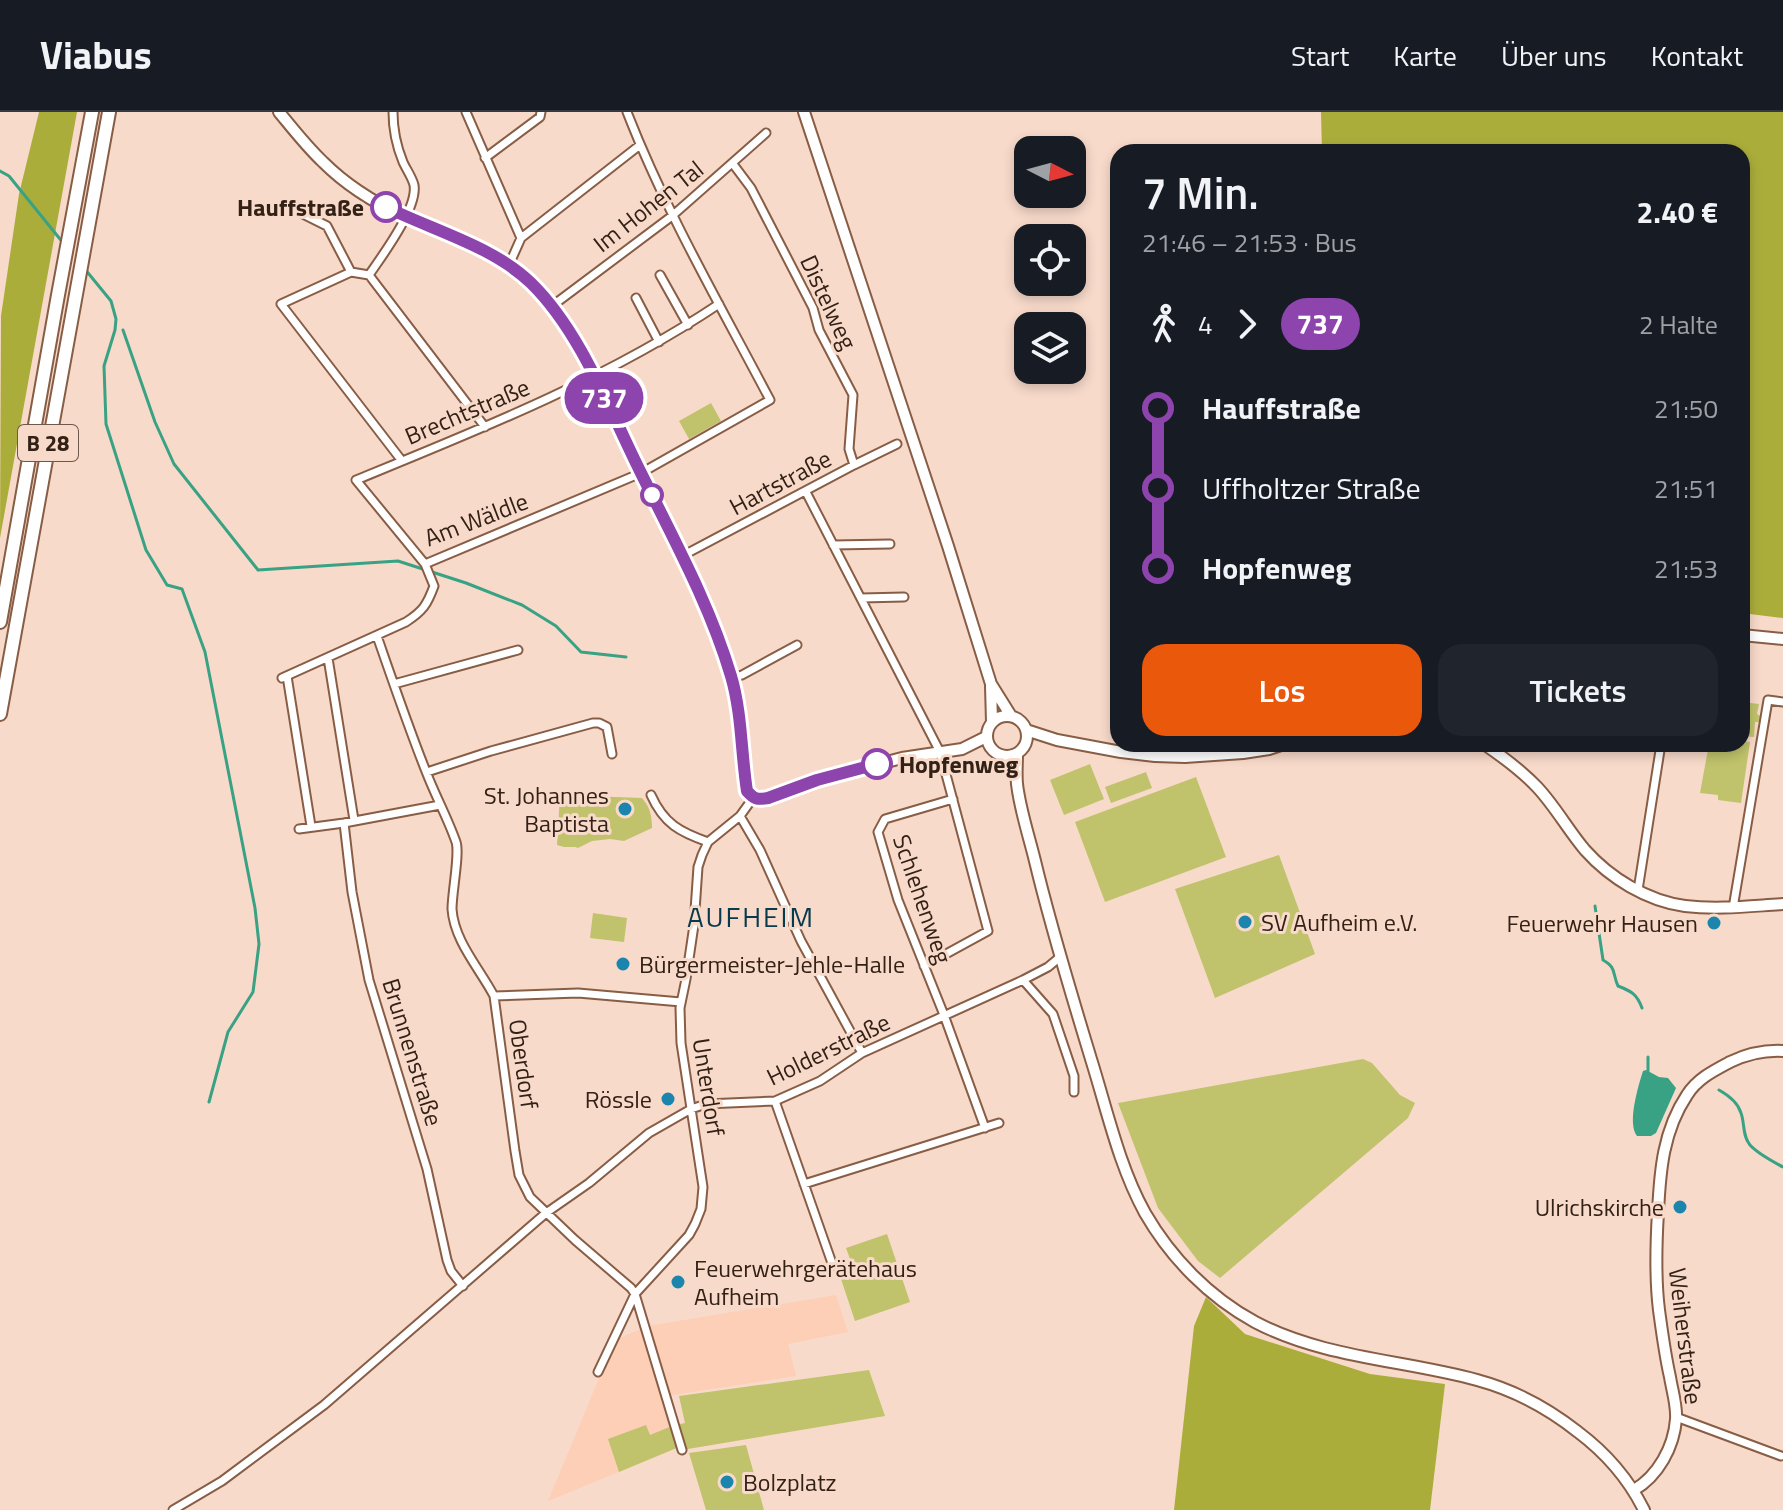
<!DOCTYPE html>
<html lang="de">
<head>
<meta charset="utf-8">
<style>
  body { margin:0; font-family:"Titillium Web",sans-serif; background:#20242c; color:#f1f3f6; height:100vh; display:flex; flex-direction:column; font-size:30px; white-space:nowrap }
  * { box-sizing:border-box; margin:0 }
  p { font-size:26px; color:#9ea1a6 }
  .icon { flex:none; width:44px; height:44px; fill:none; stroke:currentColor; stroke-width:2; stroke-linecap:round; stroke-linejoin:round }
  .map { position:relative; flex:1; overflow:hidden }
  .sheet { position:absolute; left:1110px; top:32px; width:640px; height:608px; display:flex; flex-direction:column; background:#171b24; border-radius:24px; box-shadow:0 4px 12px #0003 }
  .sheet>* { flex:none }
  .badge { padding:0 16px; border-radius:26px; font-size:28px; line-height:52px }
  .needle { width:52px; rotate:96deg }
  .buttons { position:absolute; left:1014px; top:24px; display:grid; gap:16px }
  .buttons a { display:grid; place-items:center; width:72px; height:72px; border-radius:16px; background:#171b24; box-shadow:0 4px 12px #0003; font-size:40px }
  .map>.badge { position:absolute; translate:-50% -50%; box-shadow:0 0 0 4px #fff }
  .legs { display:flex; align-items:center; gap:12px; height:88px; padding:0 32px; font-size:26px }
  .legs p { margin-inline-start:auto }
  .head { display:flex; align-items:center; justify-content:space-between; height:136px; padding:0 32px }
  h1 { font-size:44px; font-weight:600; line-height:60px }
  .cta { display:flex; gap:16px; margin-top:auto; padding:16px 32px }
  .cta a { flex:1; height:92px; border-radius:24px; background:#ea580c; color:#fff; font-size:32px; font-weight:600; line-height:92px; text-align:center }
  .cta a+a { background:#20242c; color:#f1f3f6 }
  ul { padding:0 32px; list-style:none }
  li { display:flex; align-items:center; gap:28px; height:80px; font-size:30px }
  li i { display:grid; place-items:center; width:12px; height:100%; margin:0 10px; background:currentColor }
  li i::after { content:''; width:20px; height:20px; margin:-10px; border:6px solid; border-radius:50%; background:#171b24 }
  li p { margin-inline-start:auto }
  li:first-child i { background:linear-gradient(#0000 50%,currentColor 0) }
  li:last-child i { background:linear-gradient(currentColor 50%,#0000 0) }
  header { display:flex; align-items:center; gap:48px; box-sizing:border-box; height:112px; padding:0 40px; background:#171b24; border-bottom:2px solid #363941 }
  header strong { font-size:38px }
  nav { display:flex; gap:44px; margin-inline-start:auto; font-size:28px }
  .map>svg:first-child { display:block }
  .built { fill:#fccfb6 }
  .green { fill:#c0c36b }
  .forest { fill:#abad3b }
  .water { fill:#39a284 }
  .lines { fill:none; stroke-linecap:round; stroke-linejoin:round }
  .stream { stroke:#39a284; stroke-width:3 }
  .street-casing { stroke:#885d45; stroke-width:11 }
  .secondary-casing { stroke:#885d45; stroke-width:14 }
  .highway-casing { stroke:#885d45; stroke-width:16 }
  .street { stroke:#fff; stroke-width:7 }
  .secondary { stroke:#fff; stroke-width:10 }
  .highway { stroke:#fff; stroke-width:12 }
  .line-1-casing { stroke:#fff; stroke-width:18 }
  .line-1 { stroke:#8e44ad; stroke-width:12 }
  .stop-1-dot { fill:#fff; stroke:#8e44ad; stroke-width:4 }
  .poi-dot { fill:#1c85ae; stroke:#f8daca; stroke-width:3 }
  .labels { text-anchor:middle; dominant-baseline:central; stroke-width:6; stroke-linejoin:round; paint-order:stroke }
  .shield { fill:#f8daca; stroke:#6e584c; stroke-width:2 }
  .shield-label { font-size:22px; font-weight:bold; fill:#332116 }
  .street-label { font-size:24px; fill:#332116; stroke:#f8daca }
  .stop-label { font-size:24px; font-weight:bold; fill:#332116; stroke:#f8daca; text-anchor:end }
  .poi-label { font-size:24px; fill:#332116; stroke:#f8daca; text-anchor:end }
  .quarter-label { font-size:28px; letter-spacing:2px; fill:#083a4d; stroke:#f8daca }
</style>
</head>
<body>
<header>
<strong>Viabus</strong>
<nav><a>Start</a><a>Karte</a><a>Über uns</a><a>Kontakt</a></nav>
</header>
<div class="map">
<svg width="1783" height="1398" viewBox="0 0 1783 1398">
  <rect width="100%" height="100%" fill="#f8daca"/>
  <path class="built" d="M836 1183 848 1220 788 1232 796 1264 667 1284 648 1214Z
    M643 1216 679 1335 548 1389 615 1228Z"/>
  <path class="green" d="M711 291 721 309 689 327 679 309Z
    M1742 590 1759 592 1757 602 1760 604 1759 610H1755L1754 625 1742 624Z
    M1742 629 1750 630 1741 691 1718 688V683L1700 681 1709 632H1742Z
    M1090 652 1104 687 1064 703 1050 668Z
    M1146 660 1152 676 1111 691 1105 675Z
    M1196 665 1226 745 1105 790 1075 710Z
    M560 683 642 686C650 695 652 704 652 716L624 729 610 727 592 729 578 736 575 735H564L557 733Z
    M1279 743 1315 842 1215 886 1175 777Z
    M593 801 627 806 624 830 590 826Z
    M1363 947 1372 951 1400 983 1415 991 1408 1006 1220 1166 1198 1149 1158 1096 1118 991Z
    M887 1122 910 1190 855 1209 836 1152 850 1147 846 1136Z
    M869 1258 885 1304 682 1338 675 1313 685 1311 679 1284Z
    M646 1313 650 1323 672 1314 679 1335 619 1360 608 1327Z
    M746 1333 764 1398H706L689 1341Z"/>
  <path class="forest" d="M39 0H77L0 426 1 204 19 82Z
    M1321 0H1783V506L1742 501V40H1322Z
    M1206 1185 1245 1222 1370 1262 1445 1272 1430 1398H1174L1194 1214Z"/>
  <path class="water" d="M1646 958 1659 965 1668 966 1676 976 1656 1021 1651 1024H1637C1627 1011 1638 975 1643 959Z"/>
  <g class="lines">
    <path class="stream" d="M0 59 9 64 64 132
      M84 156 111 189 116 207 115 218 104 254 106 312 146 438 167 473 182 477 205 540 255 796 259 832 253 880 228 920 209 990
      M123 218 155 310 174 352 258 458 398 449 466 471 522 493 556 514 581 540 626 545
      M1595 794 1603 848C1617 856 1612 861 1618 874 1631 879 1637 882 1642 896
      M1648 960V945
      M1719 978C1728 983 1738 991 1741 1001 1745 1012 1742 1023 1750 1033 1758 1042 1772 1049 1783 1055"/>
    <defs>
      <path id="street" d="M393 0C393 18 396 33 403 50 406 57 412 65 414 73 418 96 382 144 369 163L351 160 281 192 402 349
        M466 0 521 126
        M627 0C666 100 720 193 770 288L641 361 425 452 356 368C481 317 607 267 719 192
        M485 46 540 5 541 0
        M733 52 751 76 813 196 819 218 853 283 849 337 854 353
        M297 99 327 114 351 160
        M509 153 521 126 640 33
        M369 163 485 315
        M660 163 688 213
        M636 186 659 230
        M552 194 672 104 766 21
        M806 380 940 640 988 819 924 854
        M833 433 890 432
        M682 444 854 353 897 332
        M861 486 904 485
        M377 524C393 570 409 617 427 662 436 685 448 707 456 730 460 741 452 780 452 797 454 829 480 857 494 884L515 1039 519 1063 530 1085 575 1128 631 1176 635 1182 682 1338
        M328 546 354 708
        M287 564 311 714
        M282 566 406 510C423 499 427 493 434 474L425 452
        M732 566 742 563 797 533
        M394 572 518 538
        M427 660 491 639 593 611H599L607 615 612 642
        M651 683C664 712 680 720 708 730
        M953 687 885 707 878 720 898 788 944 903 985 1016
        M740 704 760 738 801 829 862 941
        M344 711 352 780 369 868 427 1057 447 1148 451 1159 463 1174
        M299 717 344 711 440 693
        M1638 778 1661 632
        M1733 796 1768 588 1783 590
        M1023 868 1053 902 1074 964V980
        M494 884 578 881 681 890
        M775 989 833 1154
        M804 1072 999 1011
        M598 1260 635 1182 689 1123 695 1112 701 1097 703 1075 681 931 680 896 686 867 694 813 698 755 702 743 708 730 740 704 753 686
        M1676 1305 1781 1344
        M173 1398 222 1369 324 1293 546 1101 589 1071 649 1021 691 997 706 992 775 989 820 969 862 941 1023 868 1048 855 1060 845"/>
      <path id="secondary" d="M279 0C293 17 307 35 323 50 346 73 373 90 403 104 438 121 481 133 512 156 576 204 606 291 640 360 673 426 710 493 731 565 742 602 741 641 747 679 754 687 757 688 768 686L817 668 902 646 962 637 986 625
        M804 0 948 434 991 572 1011 604
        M1742 523 1783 527
        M991 574 992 610
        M987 624a20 20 0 1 1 40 0a20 20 0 1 1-40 0Z
        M1026 618 1057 628 1121 640 1155 644 1185 645 1243 641 1269 637 1284 632
        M1484 632C1503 645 1521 658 1537 675 1555 694 1568 718 1585 738 1610 766 1647 789 1685 794 1718 798 1750 794 1783 792
        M1017 642C1017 652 1016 662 1017 672 1020 698 1029 724 1035 749 1051 816 1071 881 1091 947 1107 998 1119 1054 1145 1101 1171 1146 1209 1185 1255 1210 1323 1246 1404 1248 1477 1268 1514 1278 1549 1297 1578 1320 1606 1341 1629 1368 1644 1398
        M1634 1378C1658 1364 1674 1335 1676 1307 1677 1293 1672 1278 1670 1265 1665 1243 1662 1220 1659 1198 1655 1166 1656 1133 1658 1100 1660 1059 1663 1019 1687 983 1697 967 1713 959 1730 950 1747 942 1764 938 1783 939"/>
      <path id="highway" d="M0 510 58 183 92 0
        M0 602 109 0"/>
    </defs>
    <use href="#street" class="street-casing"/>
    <use href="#secondary" class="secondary-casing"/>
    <use href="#highway" class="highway-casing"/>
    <use href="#street" class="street"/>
    <use href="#secondary" class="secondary"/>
    <use href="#highway" class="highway"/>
  </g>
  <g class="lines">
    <defs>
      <path id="line-1" d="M386 95C432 118 493 134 531 171 581 220 609 297 640 359 673 426 710 493 731 564 742 601 741 641 747 679 754 687 757 688 768 686L817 668 877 652"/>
    </defs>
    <use href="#line-1" class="line-1-casing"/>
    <use href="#line-1" class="line-1"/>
  </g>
  <g class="stop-1-dot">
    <circle cx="386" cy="95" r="14"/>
    <circle cx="652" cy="383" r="10"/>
    <circle cx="877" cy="652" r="14"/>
  </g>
  <g class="poi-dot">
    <circle cx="625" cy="697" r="8"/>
    <circle cx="1245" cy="810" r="8"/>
    <circle cx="1714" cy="811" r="8"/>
    <circle cx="623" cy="852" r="8"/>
    <circle cx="668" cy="987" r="8"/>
    <circle cx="1680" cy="1095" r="8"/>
    <circle cx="678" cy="1170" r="8"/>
    <circle cx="727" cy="1370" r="8"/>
  </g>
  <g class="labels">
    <rect class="shield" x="18" y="313" width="60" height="36" rx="6"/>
    <g class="shield-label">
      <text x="48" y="331">B 28</text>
    </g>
    <g class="street-label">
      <text transform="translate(648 94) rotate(-38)">Im Hohen Tal</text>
      <text transform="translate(829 190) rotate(65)">Distelweg</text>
      <text transform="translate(467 299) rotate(-23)">Brechtstraße</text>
      <text transform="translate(780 370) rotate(-28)">Hartstraße</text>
      <text transform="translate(476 407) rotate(-21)">Am Wäldle</text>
      <text transform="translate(923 787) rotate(71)">Schlehenweg</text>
      <text transform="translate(828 937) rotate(-26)">Holderstraße</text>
      <text transform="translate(413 940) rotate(73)">Brunnenstraße</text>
      <text transform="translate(524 952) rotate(82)">Oberdorf</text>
      <text transform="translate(709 975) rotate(81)">Unterdorf</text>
      <text transform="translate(1686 1224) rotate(83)">Weiherstraße</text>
    </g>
    <g class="stop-label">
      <text x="364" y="95">Hauffstraße</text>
      <text x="899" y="652" text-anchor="start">Hopfenweg</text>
    </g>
    <g class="poi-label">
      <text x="609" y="683">St. Johannes<tspan x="609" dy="28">Baptista</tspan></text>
      <text x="1261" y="810" text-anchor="start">SV Aufheim e.V.</text>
      <text x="1698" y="811">Feuerwehr Hausen</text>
      <text x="639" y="852" text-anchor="start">Bürgermeister-Jehle-Halle</text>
      <text x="652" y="987">Rössle</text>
      <text x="1664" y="1095">Ulrichskirche</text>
      <text x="694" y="1156" text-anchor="start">Feuerwehrgerätehaus<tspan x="694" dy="28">Aufheim</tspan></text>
      <text x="743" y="1370" text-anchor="start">Bolzplatz</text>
    </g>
    <g class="quarter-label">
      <text x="751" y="804">AUFHEIM</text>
    </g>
  </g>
</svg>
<div class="buttons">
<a><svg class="needle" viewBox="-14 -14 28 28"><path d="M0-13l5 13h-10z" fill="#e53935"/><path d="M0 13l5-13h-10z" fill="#9ea1a6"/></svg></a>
<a><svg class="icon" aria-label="locate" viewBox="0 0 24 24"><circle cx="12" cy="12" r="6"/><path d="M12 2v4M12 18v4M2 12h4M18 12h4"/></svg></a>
<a><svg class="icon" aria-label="layers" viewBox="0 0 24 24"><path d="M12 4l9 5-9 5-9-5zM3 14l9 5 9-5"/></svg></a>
</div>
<b class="badge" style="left:604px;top:286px;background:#8e44ad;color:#fff">737</b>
<section class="sheet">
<div class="head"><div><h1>7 Min.</h1><p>21:46 – 21:53 · Bus</p></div><b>2.40 €</b></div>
<div class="legs"><svg class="icon" aria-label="walk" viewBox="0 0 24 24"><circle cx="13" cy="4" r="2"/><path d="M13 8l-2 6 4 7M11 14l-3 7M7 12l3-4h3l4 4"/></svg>4<svg class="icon" aria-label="forward" viewBox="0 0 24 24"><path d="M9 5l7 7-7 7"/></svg><b class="badge" style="background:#8e44ad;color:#fff">737</b><p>2 Halte</p></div>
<ul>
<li><i style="color:#8e44ad"></i><b>Hauffstraße</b><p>21:50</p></li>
<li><i style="color:#8e44ad"></i><span>Uffholtzer Straße</span><p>21:51</p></li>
<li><i style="color:#8e44ad"></i><b>Hopfenweg</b><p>21:53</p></li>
</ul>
<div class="cta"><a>Los</a><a>Tickets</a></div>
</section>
</div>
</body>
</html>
